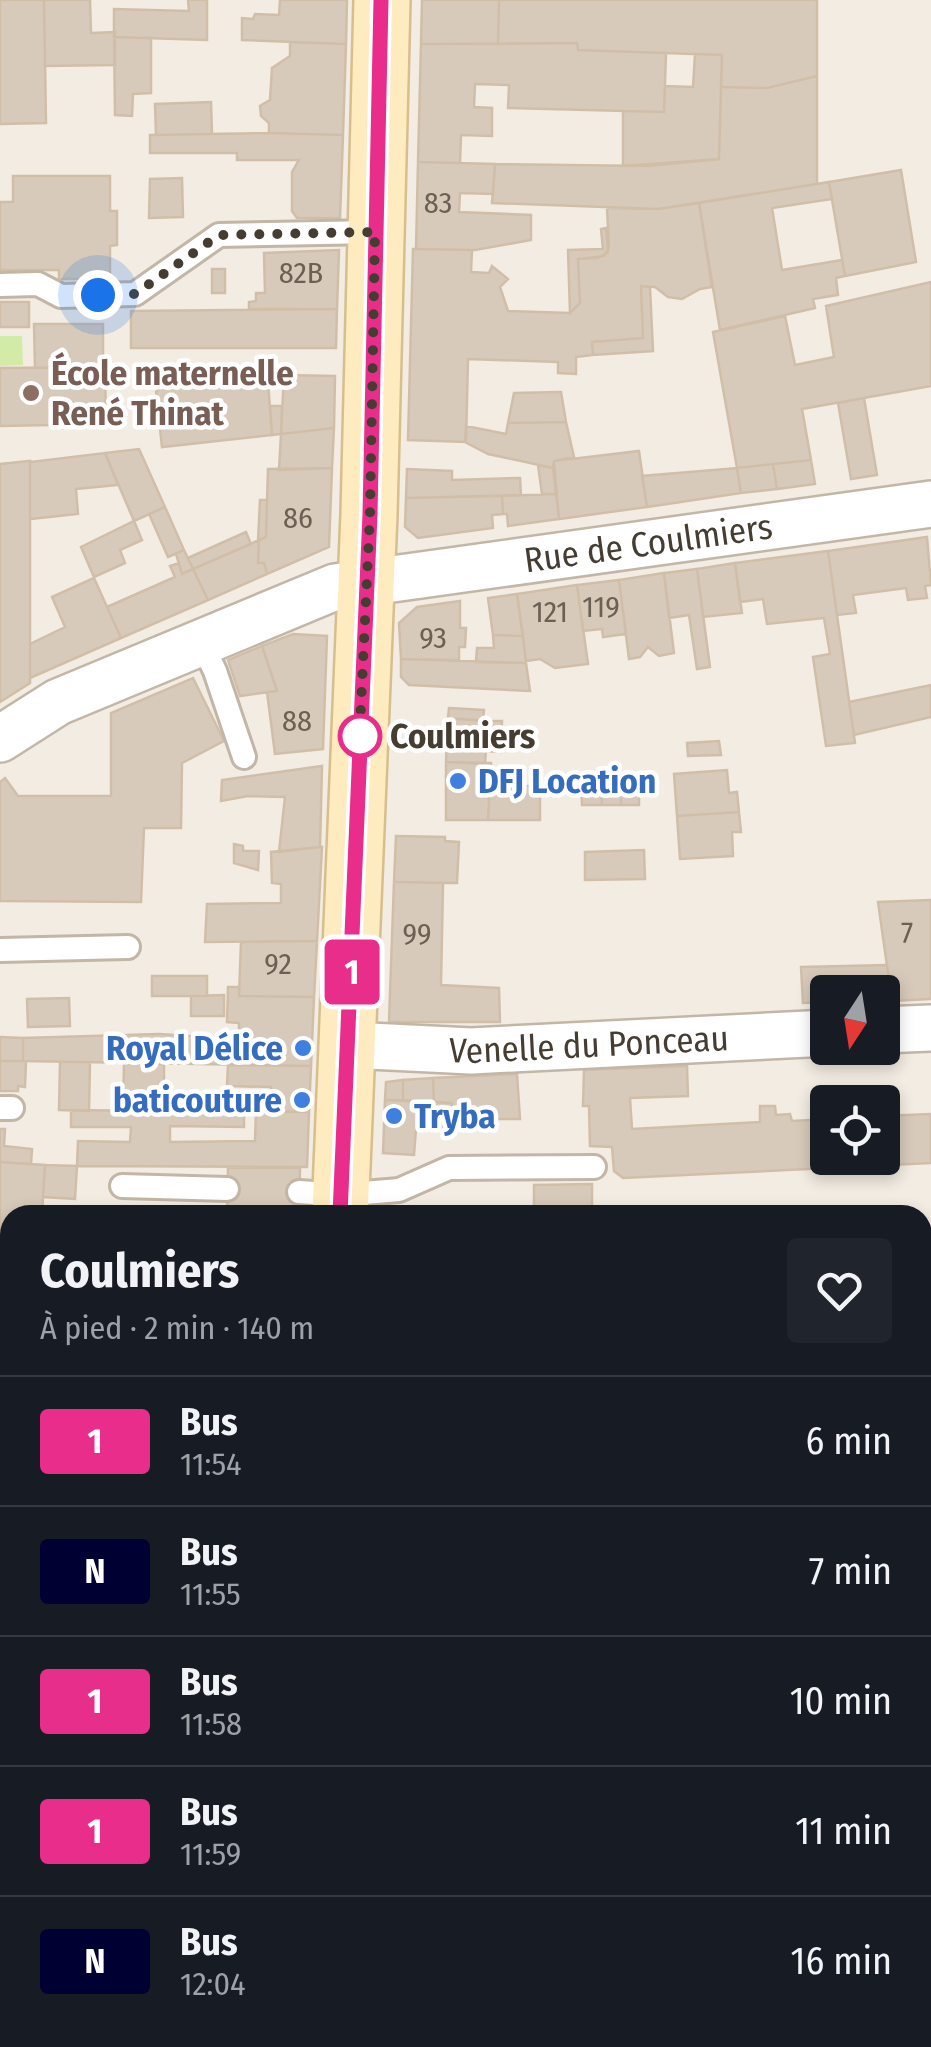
<!DOCTYPE html>
<html lang="fr">
<head>
<meta charset="utf-8">
<style>
  body { margin:0; font-family:"Fira Sans Condensed",sans-serif; background:#20242c; color:#f1f3f6; height:100vh; display:flex; flex-direction:column; font-size:38px; white-space:nowrap }
  * { box-sizing:border-box; margin:0 }
  p { font-size:32px; color:#9ea1a6 }
  .icon { flex:none; width:55px; height:55px; fill:none; stroke:currentColor; stroke-width:2; stroke-linecap:round; stroke-linejoin:round }
  .map { position:relative; flex:1; overflow:hidden }
  .panel { position:absolute; left:0px; top:1205px; width:932px; height:842px; display:flex; flex-direction:column; background:#171b24; border-radius:30px 30px 0 0; box-shadow:0 5px 15px #0003 }
  .panel>* { flex:none }
  .badge { padding:0 20px; border-radius:8px; font-size:35px; line-height:65px }
  .needle { width:65px; rotate:192deg }
  .fabs { position:absolute; left:810px; top:975px; display:grid; gap:20px }
  .fabs a { display:grid; place-items:center; width:90px; height:90px; border-radius:10px; background:#171b24; box-shadow:0 5px 15px #0003; font-size:50px }
  .you { position:absolute; width:50px; height:50px; margin:-25px; border:8px solid #fff; border-radius:50%; background:#1a73e8; box-shadow:0 0 0 15px #1a73e833 }
  .map>.badge { position:absolute; translate:-50% -50%; box-shadow:0 0 0 5px #fff }
  .round { display:grid; place-items:center; flex:none; width:105px; height:105px; border-radius:10px; background:#20242c }
  .summary { display:flex; align-items:center; justify-content:space-between; height:170px; padding:0 40px }
  h1 { font-size:48px; font-weight:700; line-height:75px }
  ul { padding:0; list-style:none }
  li { display:flex; align-items:center; gap:30px; height:130px; padding:0 40px; border-top:2px solid #363941 }
  li div { flex:1 }
  li b { display:block; font-size:38px }
  li em { font-style:normal }
  li .badge { min-width:110px; font-weight:700; text-align:center }
  .map>svg:first-child { display:block }
  .green { fill:#d2eba7 }
  .building { fill:#d8caba; stroke:#d1bea9; stroke-width:2.5 }
  .lines { fill:none; stroke-linecap:round; stroke-linejoin:round }
  .service-casing { stroke:#c2b6a7; stroke-width:28 }
  .minor-casing { stroke:#c2b6a7; stroke-width:50 }
  .secondary-casing { stroke:#d7be8d; stroke-width:60 }
  .service { stroke:#fff; stroke-width:22 }
  .minor { stroke:#fff; stroke-width:45 }
  .secondary { stroke:#ffebc0; stroke-width:55 }
  .line-casing { stroke:#fff; stroke-width:22 }
  .line { stroke:#e92d8b; stroke-width:15 }
  .walk { stroke:#453c32; stroke-width:10; stroke-dasharray:0 18 }
  .education-dot { fill:#8d6e63; stroke:#fff; stroke-width:4 }
  .stop-dot { fill:#fff; stroke:#e92d8b; stroke-width:5 }
  .shop-dot { fill:#3f7fe0; stroke:#fff; stroke-width:4 }
  .labels { text-anchor:middle; dominant-baseline:central; stroke-width:9; stroke-linejoin:round; paint-order:stroke }
  .number-label { font-size:30px; fill:#6a6054 }
  .education-label { font-size:35px; font-weight:bold; fill:#785e54; stroke:#fff; text-anchor:start }
  .street-label { font-size:35px; fill:#453c32; stroke:#fff }
  .stop-label { font-size:35px; font-weight:bold; fill:#453c32; stroke:#fff; text-anchor:start }
  .shop-label { font-size:35px; font-weight:bold; fill:#366cbe; stroke:#fff; text-anchor:start }
</style>
</head>
<body>
<div class="map">
<svg width="931" height="2047" viewBox="0 0 931 2047">
  <rect width="100%" height="100%" fill="#f3ece2"/>
  <path class="green" d="M0 336H22L23 365 0 366Z
    M931 1276V1368L923 1369V1277Z"/>
  <path class="building" d="M0 0H44L46 123 0 124Z
    M44 0H90L91 33 115 32V65L45 66Z
    M188 0H207V40L114 37V9L189 11Z
    M280 0H347L346 44 242 40V18L253 19 255 14 279 15Z
    M422 0H499L498 44H421Z
    M499 0H817V76L767 88 721 87 722 55 578 50 577 43 498 44Z
    M114 37 151 38V93L133 94 132 116 115 115Z
    M290 42 346 44 343 135 269 133V123L261 116 260 106 270 100 272 68 290 56Z
    M577 43 578 50 666 53 664 112 508 108 509 85 475 84 474 107 492 108V136L461 135 460 163 418 162 421 44Z
    M695 54 722 55 719 159 623 166V111L664 112 665 86 693 87Z
    M817 76V184L658 209 492 203 495 164 649 166 719 159 721 87 767 88Z
    M211 102 212 134 156 135 155 104Z
    M269 133 343 135 340 218H297L292 211V172L299 160H237V153H150V135Z
    M418 162 495 164 493 194 460 193 459 212 531 215V240L475 250 416 249Z
    M901 170 916 262 845 276 829 182Z
    M13 176H110V211H117V245L110 246V279H59V270H0V202H13Z
    M182 178 183 217 149 218 150 179Z
    M829 182 832 199 772 208 782 270 842 260 845 276 836 278 838 295 813 299 815 308 720 330 699 203Z
    M699 203 712 287 700 289 682 299 668 297 655 287 641 286 643 338 592 342 593 355 576 357V374L558 373V362L468 359 466 442 408 440 413 249 472 250 471 272 489 273 492 266 508 279 500 287 508 311 570 313 580 303 578 259 604 256 609 248 607 208 658 209Z
    M606 228 608 252 598 258 578 259 580 303 570 313 568 250 603 249 601 229Z
    M339 250 337 309H249V302L256 301V293H265L264 253Z
    M212 269H225V293H212Z
    M931 282V386L802 409 811 460 737 468 713 332 785 316 795 365 834 357 826 306Z
    M641 286 650 287 653 351 593 355 592 342 643 338Z
    M0 302H29V327H0Z
    M337 309 336 348H131V311Z
    M34 324H103V367L35 368Z
    M105 367 106 424 0 426V368Z
    M284 375 335 376 334 428 281 434Z
    M169 378H218L219 385 268 382 272 435 162 447 156 392Z
    M561 392 566 422 508 423 514 393Z
    M864 398 877 475 851 479 838 403Z
    M270 406H282L281 434 272 435Z
    M566 422 574 457 554 461 553 468 488 454 465 442 466 426 506 434 508 423Z
    M334 428 332 468 279 470 281 434Z
    M139 449 165 507 134 521 105 453Z
    M639 451 647 507 559 519 554 461Z
    M105 453 118 485 76 489 78 514 30 519V462Z
    M811 460 815 484 777 489 773 464Z
    M30 461V683L0 702V464Z
    M773 464 777 489 741 493 737 468Z
    M538 465 553 468 556 494H542Z
    M332 468 329 547 267 574 264 563H258L259 540 266 537 268 469Z
    M737 468 741 493 647 507 642 476Z
    M407 469 452 471V480L520 478 521 495 406 498Z
    M556 494 559 519 508 526 507 514H503L502 496Z
    M502 496 503 514 492 515 493 528 418 538 405 527 406 498Z
    M260 500H267L266 537 258 541Z
    M165 507 184 550 168 557 149 514Z
    M134 521 142 540 120 550 125 563 94 577 81 547Z
    M246 532 251 544 193 569 188 558Z
    M927 537 931 585 925 586 927 598 908 600 906 588 853 595 856 613 837 615 828 551Z
    M259 540 258 563H264L267 574 208 600 193 569Z
    M184 550 193 569 182 574 176 554Z
    M828 551 855 743 826 746 813 657 830 654 824 618 767 624 763 599 740 602 735 563Z
    M179 563 182 574 193 569 208 600 121 638 107 607 175 577 170 566Z
    M735 563 742 613 703 617 697 569Z
    M697 569 710 667 697 669 689 615 669 618 664 573Z
    M664 573 674 653 659 656 648 647 640 657 629 659 619 580Z
    M94 578 121 638 30 678V644L65 627 52 597Z
    M619 580 626 634 603 637 602 629 583 631 577 585Z
    M577 585 588 664 555 668 540 659 526 661 517 594Z
    M517 594 523 636 493 635 488 598Z
    M460 601V628H466L465 647H459V660L401 659 399 623 417 607Z
    M293 634 327 636 323 749 275 754 267 692 277 691 262 646Z
    M493 635 523 636 526 663 476 662 477 648H494Z
    M262 646 277 691 240 696 228 660Z
    M401 659 526 663 530 691 409 685 401 677Z
    M193 678 224 741 182 763 181 828H144L141 902 0 901V782L5 778 18 796H111V713Z
    M931 685V717L854 735 849 702Z
    M449 708 484 710 483 721 448 718Z
    M448 718 488 721 485 764 446 762Z
    M488 721H502L501 752 486 751Z
    M719 741 721 755 688 756 687 743Z
    M446 762 491 763 488 820H446Z
    M322 766 320 847 279 852 285 797 248 796 221 801 222 780Z
    M727 770 729 793 737 792 739 812 677 816 674 774Z
    M601 774H620L621 805H602Z
    M601 774 602 805H582L581 775Z
    M620 774H639V805H621Z
    M490 786H540V820H488Z
    M739 812 741 832H732L733 856 680 859 677 816Z
    M396 836 445 837V841L459 842 457 883 394 882Z
    M234 844 243 846V851H259L258 870 234 863Z
    M322 847 317 941 205 942 207 904 281 903V884L272 883 271 852Z
    M644 850 645 879 585 880V852Z
    M394 882 443 883 441 985 499 988 500 1022H389Z
    M931 900V999L892 1001 878 902Z
    M317 941 314 997 239 996 241 942Z
    M887 965 892 1001H882V992H828V1002L803 1003 801 967Z
    M152 976H207V996H152Z
    M228 987H239V996L314 997 311 1066 23 1061V1038L159 1034 239 1039V1023L227 1022Z
    M224 995V1016H191V996Z
    M69 998 70 1026 28 1027 27 999Z
    M0 1037 23 1038V1061H0Z
    M0 1061H26L25 1087 18 1086V1091H0Z
    M60 1062H90L89 1111 59 1110Z
    M124 1063 164 1064V1094L271 1096V1087L227 1086 228 1065 311 1066 309 1112 123 1111Z
    M687 1066 688 1096 630 1098 632 1129 760 1122V1106H775L776 1115 790 1114 792 1121 828 1119V1158H882V1116L931 1114V1163L623 1178 614 1171 612 1147 590 1146 589 1106H583L584 1070Z
    M517 1074 520 1119H452V1103L434 1102 433 1078Z
    M433 1078 434 1102 403 1100V1080Z
    M403 1080V1100H385L386 1082Z
    M385 1100 452 1103V1119H444L442 1131 416 1129 414 1155 383 1153Z
    M71 1110 244 1112V1127L170 1126V1142L255 1141 256 1111 309 1112 307 1167 77 1166 78 1141 130 1142 131 1127H71Z
    M0 1129H5L4 1146 32 1149 31 1164 0 1162Z
    M0 1162 45 1165 42 1215H10V1254L0 1253Z
    M45 1165 77 1166 75 1199 43 1197Z
    M228 1168H300L299 1215H227Z
    M592 1184V1215H534V1185Z
    M0 1351 10 1352 3 1424H0Z
    M922 1381H931V1438L922 1439Z
    M0 1466H10V1553L0 1552Z
    M931 1533V1666L922 1667V1534Z
    M922 1853H931V1904L922 1905Z
    M0 1874H10L7 1930H0Z
    M0 2035 76 2039 75 2047H0Z
    M76 2039 146 2044V2047H75Z"/>
  <g class="lines">
    <defs>
      <path id="service" d="M0 285 38 284 61 296 135 294 219 235 375 232
        M202 644 215 671 244 757
        M0 950 128 947
        M0 1108H12
        M122 1186 227 1189
        M299 1192 341 1195 399 1190 449 1168 594 1167
        M922 1705 931 1704
        M0 1729 5 1730"/>
      <g id="minor">
        <path id="s1" d="M0 739 58 702 335 587 931 504"/>
        <path d="M882 1030 931 1028"/>
        <path id="s2" d="M349 1045 471 1051 828 1033"/>
      </g>
      <path id="secondary" d="M340 1215 369 514 382 0
        M0 1974 10 1975
        M922 1975H931
        M311 2047 313 2038"/>
    </defs>
    <use href="#service" class="service-casing"/>
    <use href="#minor" class="minor-casing"/>
    <use href="#secondary" class="secondary-casing"/>
    <use href="#service" class="service"/>
    <use href="#minor" class="minor"/>
    <use href="#secondary" class="secondary"/>
  </g>
  <g class="lines">
    <defs>
      <path id="line" d="M340 1215 370 514 381 0"/>
    </defs>
    <use href="#line" class="line-casing"/>
    <use href="#line" class="line"/>
    <path class="walk" d="M98 295 135 294 219 235 375 232 370 514 359 748 360 736"/>
  </g>
  <circle class="education-dot" cx="31" cy="393" r="10"/>
  <circle class="stop-dot" cx="360" cy="736" r="20"/>
  <g class="shop-dot">
    <circle cx="458" cy="781" r="10"/>
    <circle cx="303" cy="1048" r="10"/>
    <circle cx="302" cy="1100" r="10"/>
    <circle cx="394" cy="1116" r="10"/>
  </g>
  <g class="labels">
    <g class="number-label">
      <text x="438" y="203">83</text>
      <text x="301" y="273">82B</text>
      <text x="298" y="518">86</text>
      <text x="601" y="607">119</text>
      <text x="550" y="612">121</text>
      <text x="433" y="638">93</text>
      <text x="297" y="721">88</text>
      <text x="907" y="933">7</text>
      <text x="417" y="934">99</text>
      <text x="278" y="964">92</text>
    </g>
    <g class="education-label">
      <text x="51" y="373">École maternelle<tspan x="51" dy="40">René Thinat</tspan></text>
    </g>
    <g class="street-label">
      <text stroke="none"><textPath href="#s1" startOffset="685">Rue de Coulmiers</textPath></text>
      <text stroke="none"><textPath href="#s2" startOffset="240">Venelle du Ponceau</textPath></text>
    </g>
    <g class="stop-label">
      <text x="390" y="736">Coulmiers</text>
    </g>
    <g class="shop-label">
      <text x="478" y="781">DFJ Location</text>
      <text x="283" y="1048" text-anchor="end">Royal Délice</text>
      <text x="282" y="1100" text-anchor="end">baticouture</text>
      <text x="414" y="1116">Tryba</text>
    </g>
  </g>
</svg>
<div class="fabs">
<a><svg class="needle" viewBox="-14 -14 28 28"><path d="M0-13l5 13h-10z" fill="#e53935"/><path d="M0 13l5-13h-10z" fill="#9ea1a6"/></svg></a>
<a><svg class="icon" aria-label="locate" viewBox="0 0 24 24"><circle cx="12" cy="12" r="6"/><path d="M12 2v4M12 18v4M2 12h4M18 12h4"/></svg></a>
</div>
<div class="you" style="left:98px;top:295px"></div>
<b class="badge" style="left:352px;top:972px;background:#e92d8b;color:#fff">1</b>
<section class="panel">
<div class="summary"><div><h1>Coulmiers</h1><p>À pied · 2 min · 140 m</p></div><a class="round"><svg class="icon" aria-label="heart" viewBox="0 0 24 24"><path d="M12 20l-8-8c-3-5 5-10 8-4 3-6 11-1 8 4z"/></svg></a></div>
<ul>
<li><span class="badge" style="background:#e92d8b;color:#fff">1</span><div><b>Bus</b><p>11:54</p></div><em>6 min</em></li>
<li><span class="badge" style="background:#003;color:#fff">N</span><div><b>Bus</b><p>11:55</p></div><em>7 min</em></li>
<li><span class="badge" style="background:#e82e8b;color:#fff">1</span><div><b>Bus</b><p>11:58</p></div><em>10 min</em></li>
<li><span class="badge" style="background:#e92d8b;color:#fff">1</span><div><b>Bus</b><p>11:59</p></div><em>11 min</em></li>
<li><span class="badge" style="background:#003;color:#fff">N</span><div><b>Bus</b><p>12:04</p></div><em>16 min</em></li>
</ul>
</section>
</div>
</body>
</html>
